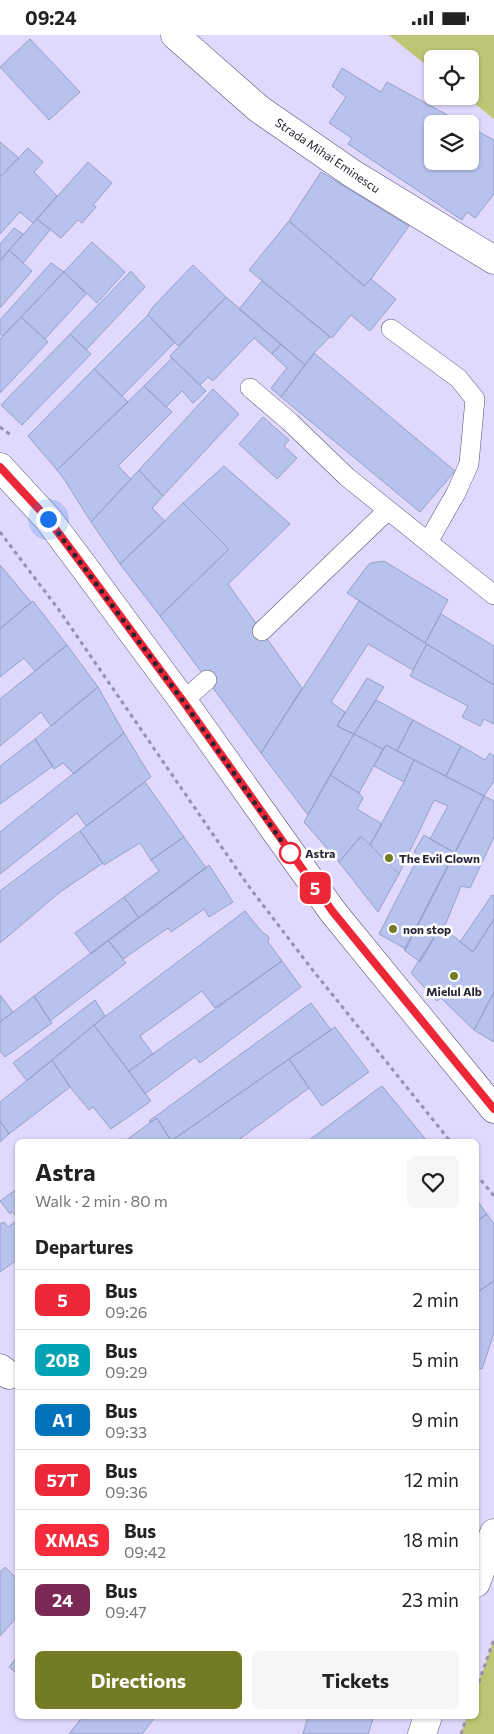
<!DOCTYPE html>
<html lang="en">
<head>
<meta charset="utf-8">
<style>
  body { margin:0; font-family:Commissioner,sans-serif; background:#f6f6f6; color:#222; height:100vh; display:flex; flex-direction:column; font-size:19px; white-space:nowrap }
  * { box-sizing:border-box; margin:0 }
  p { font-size:16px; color:#767676 }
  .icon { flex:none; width:28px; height:28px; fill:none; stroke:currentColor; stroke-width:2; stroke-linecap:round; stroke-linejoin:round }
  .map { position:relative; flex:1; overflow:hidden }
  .drawer { position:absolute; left:15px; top:1104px; width:464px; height:580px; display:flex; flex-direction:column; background:#fff; border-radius:8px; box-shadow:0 1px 4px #0004 }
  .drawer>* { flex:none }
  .badge { padding:0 10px; border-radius:8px; font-size:18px; line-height:32px }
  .controls { position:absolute; left:424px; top:15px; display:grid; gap:10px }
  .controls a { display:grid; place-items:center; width:55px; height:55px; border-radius:8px; background:#fff; box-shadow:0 1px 4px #0004; font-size:25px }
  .you { position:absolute; width:25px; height:25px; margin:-12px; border:4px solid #fff; border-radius:50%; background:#1a73e8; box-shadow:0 0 0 8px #1a73e833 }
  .map>.badge { position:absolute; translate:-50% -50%; box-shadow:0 0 0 2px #fff }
  h2 { padding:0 20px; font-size:19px; line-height:45px }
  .round { display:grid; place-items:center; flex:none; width:52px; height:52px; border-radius:8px; background:#f6f6f6 }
  .headline { display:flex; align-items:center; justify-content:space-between; height:85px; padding:0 20px }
  h1 { font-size:24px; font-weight:700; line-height:38px }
  .cta { display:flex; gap:10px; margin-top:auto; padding:10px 20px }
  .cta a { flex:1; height:58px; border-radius:8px; background:#747b25; color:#fff; font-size:20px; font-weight:700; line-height:58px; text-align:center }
  .cta a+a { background:#f6f6f6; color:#222 }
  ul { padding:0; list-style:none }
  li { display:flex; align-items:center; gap:15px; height:60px; padding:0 20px; border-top:1px solid #e0e0e0 }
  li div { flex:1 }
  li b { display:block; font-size:19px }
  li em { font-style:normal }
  li .badge { min-width:55px; font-weight:700; text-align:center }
  .status { display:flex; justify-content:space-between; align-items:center; height:35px; padding:0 25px; background:#fff; direction:ltr }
  .status svg { height:14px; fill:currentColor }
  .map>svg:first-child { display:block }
  .green { fill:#bdc675 }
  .building { fill:#b8c3ed; stroke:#95a0c9 }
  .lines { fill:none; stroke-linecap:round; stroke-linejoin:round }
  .service-casing { stroke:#595176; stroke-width:20 }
  .minor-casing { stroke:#595176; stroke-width:29 }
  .secondary-casing { stroke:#595176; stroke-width:29 }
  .primary-casing { stroke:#595176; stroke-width:29 }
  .path { stroke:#9690ad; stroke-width:3; stroke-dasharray:4 4; stroke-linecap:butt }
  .service { stroke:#fff; stroke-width:19 }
  .minor { stroke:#fff; stroke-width:28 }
  .secondary { stroke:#fff; stroke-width:28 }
  .primary { stroke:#fff; stroke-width:28 }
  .line-casing { stroke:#fff; stroke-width:11 }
  .line { stroke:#ec2738; stroke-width:8 }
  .walk { stroke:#292536; stroke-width:5; stroke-dasharray:0 9 }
  .stop-dot { fill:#fff; stroke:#ec2738; stroke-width:2.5 }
  .poi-dot { fill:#747b25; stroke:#fff; stroke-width:2 }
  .labels { text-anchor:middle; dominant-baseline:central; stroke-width:5; stroke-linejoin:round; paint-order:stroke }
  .street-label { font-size:12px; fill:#292536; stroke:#fff }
  .stop-label { font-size:12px; font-weight:bold; fill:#292536; stroke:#fff; text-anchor:start }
  .poi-label { font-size:12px; font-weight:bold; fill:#292536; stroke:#fff; text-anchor:start }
</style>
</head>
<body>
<div class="status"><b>09:24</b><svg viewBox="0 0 49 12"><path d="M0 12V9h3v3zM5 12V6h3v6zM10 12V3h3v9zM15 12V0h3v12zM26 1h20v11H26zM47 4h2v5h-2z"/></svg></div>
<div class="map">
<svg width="494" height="1699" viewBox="0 0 494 1699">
  <rect width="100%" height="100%" fill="#e0d9fd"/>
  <path class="green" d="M389 0H494V84L465 61H470V24H432V35Z
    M494 1604V1699H461L467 1681H476V1655Z"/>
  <path class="building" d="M30 4 80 57 49 85 0 32Z
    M342 33 381 57 387 47 464 89H432V126H470V92L494 105V159L475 183 467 177 462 185 348 109 352 103 329 88 346 62 332 51Z
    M0 107 19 123 0 142Z
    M28 113 43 127 34 137 57 161 33 188 20 177 0 199V142Z
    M88 127 112 148 93 170 96 172 82 188 78 185 61 203 37 184Z
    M321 137 409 191 371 244 364 251 289 186Z
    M37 184 50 195 23 228 9 215Z
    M289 186 364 251 371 244 396 264 370 296 351 280 332 303 249 235Z
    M14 193 23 199 0 226V209Z
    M92 207 125 237 97 268 64 237Z
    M9 215 32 236 0 273V226Z
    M51 228 64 237 3 301 0 299V285Z
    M193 230 226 262 178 311 148 280 152 273Z
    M131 236 145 252 86 315 70 299Z
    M64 237 86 259 45 304 21 282Z
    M262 246 330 302 314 318 305 330 239 274Z
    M226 262 281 309 272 319 254 303 213 346 208 342 200 350 170 321Z
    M148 280 175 307 122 361 94 334Z
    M21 282 48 307 0 358V304Z
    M70 299 91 319 22 390 1 370Z
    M281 309 305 330 281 362 271 353 287 333 272 319Z
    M314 318 455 436 420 477 281 362Z
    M172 323 206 356 193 368 182 356 166 372 144 351Z
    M94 334 128 367 57 435 28 401Z
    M144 351 172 377 118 431 131 444 91 487 64 444 57 435Z
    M213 354 239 379 163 461 139 435Z
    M263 382 289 405 284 411 297 423 277 444 239 409Z
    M224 431 290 489 228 549 302 653 261 718 160 581 229 514 183 468Z
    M139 435 163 461 152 473 165 486 120 529 91 487Z
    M183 468 229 514 160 581 120 529Z
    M384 526 448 565 425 608 347 558 368 530 371 528Z
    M0 530 31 567 0 594Z
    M33 566 67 610 35 636 24 623 0 642V594Z
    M359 566 427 609 413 635 368 609 331 667 345 677 337 691 354 699 308 780 261 718Z
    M441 579 494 611V650L425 608Z
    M427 609 494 650V689L484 684 480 691 462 682 468 671 410 641Z
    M67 610 98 652 51 691 41 677 0 711V664Z
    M367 643 384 652 354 699 337 691Z
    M98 652 124 698 74 739 63 728 54 734 35 704Z
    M376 665 413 685 397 716 386 710 383 714 354 699Z
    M413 685 461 711 446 741 397 716Z
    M124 698 151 742 86 791 77 778 0 839V797Z
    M354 699 383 714 359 758 330 740Z
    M35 704 53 731 0 769V731Z
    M386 710 414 725 404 747 374 731Z
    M461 711 485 725 490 718 494 721V746L484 761 446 741Z
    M414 725 484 761 455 818 430 804 448 771 434 765 399 839 370 810 404 747Z
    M330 740 359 758 363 763 357 774 382 789 370 810 361 801 339 827 304 787Z
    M145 747 184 802 151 825 140 808 104 830 80 796Z
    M484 761 494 766V802L470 853 461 851 444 893 441 891 420 927 404 915Z
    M80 796 103 828 60 857 0 908V856Z
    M424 800 455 818 406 914 379 899 419 821 414 817Z
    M361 801 399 839 378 877 339 827Z
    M184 802 206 833 139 883 124 862 159 836 151 825Z
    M209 830 233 867 209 882 204 874 171 897 168 893 123 924 108 905Z
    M492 860 494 861V884L473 917 460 907Z
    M124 862 139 883 91 919 75 898Z
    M245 876 262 897 267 900 269 903 268 907 282 926 215 973 202 956 140 1001 153 1019 129 1036 94 990Z
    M494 884V957L474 995 441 963 437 966 411 938 441 891 473 917Z
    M108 905 126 928 50 986 34 961Z
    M282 926 301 952 200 1028 195 1022 145 1059 129 1036Z
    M494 957V1007L474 995Z
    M0 960 13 977 0 987Z
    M34 961 52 988 5 1022 0 1016V987Z
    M95 965 105 981 27 1046 13 1028Z
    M311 968 331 995 171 1106 157 1083 151 1087 149 1086Z
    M94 990 151 1066 111 1094 93 1072 89 1075 70 1052 52 1025Z
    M335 992 369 1037 322 1071 289 1024Z
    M289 1024 309 1053 237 1106H171Z
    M52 1025 70 1052 9 1099 0 1086V1067Z
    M382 1051 427 1106H308L379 1053Z
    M157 1083 171 1106H125L151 1087Z
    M0 1086 9 1099 0 1107Z
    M18 1153V1184L12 1176 10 1179 0 1166Z
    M476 1164 487 1179 476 1187Z
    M487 1179 494 1189V1246L476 1258V1187Z
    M18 1185V1224L0 1237V1189L4 1187 8 1192Z
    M494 1246V1298L482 1334 476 1332V1258Z
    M5 1532 18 1545V1581L0 1601V1537Z
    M18 1621V1639L9 1632Z
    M83 1681H156L142 1699H69Z
    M308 1681H374L368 1699H303Z"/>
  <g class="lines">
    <defs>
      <path id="service" d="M391 294 458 343 475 364 469 429 456 458 428 507
        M250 353 290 387 347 442 494 560
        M262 596 388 475
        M183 666 207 645"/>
      <path id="minor" d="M175 0 259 74 353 139 494 225
        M0 1333 9 1340"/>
      <path id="secondary" d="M0 432 48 484 84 532 183 666 333 877 494 1074"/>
      <path id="primary" d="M476 1548 494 1498
        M422 1699 428 1681"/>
    </defs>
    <use href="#service" class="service-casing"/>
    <use href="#minor" class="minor-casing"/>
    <use href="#secondary" class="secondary-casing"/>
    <use href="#primary" class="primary-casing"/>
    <path class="path" d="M0 392 12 401
      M0 497 59 575 247 849 311 933 450 1106
      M476 1139 494 1161
      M476 1655 494 1604
      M461 1699 467 1681"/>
    <use href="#service" class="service"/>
    <use href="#minor" class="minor"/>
    <use href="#secondary" class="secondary"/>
    <use href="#primary" class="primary"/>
  </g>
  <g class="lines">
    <defs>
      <path id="line" d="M0 432 48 484 84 532 183 666 333 877 494 1074"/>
    </defs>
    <use href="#line" class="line-casing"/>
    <use href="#line" class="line"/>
    <path class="walk" d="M48 484 183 666 290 818"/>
  </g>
  <circle class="stop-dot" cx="290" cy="818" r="10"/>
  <g class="poi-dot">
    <circle cx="389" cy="823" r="5"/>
    <circle cx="393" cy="894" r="5"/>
    <circle cx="454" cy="941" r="5"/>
  </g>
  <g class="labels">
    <g class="street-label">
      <text transform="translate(328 120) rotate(34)">Strada Mihai Eminescu</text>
    </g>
    <g class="stop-label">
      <text x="305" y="818">Astra</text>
    </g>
    <g class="poi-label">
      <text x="399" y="823">The Evil Clown</text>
      <text x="403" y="894">non stop</text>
      <text x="454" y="956" text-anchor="middle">Mielul Alb</text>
    </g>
  </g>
</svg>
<div class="controls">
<a><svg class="icon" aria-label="locate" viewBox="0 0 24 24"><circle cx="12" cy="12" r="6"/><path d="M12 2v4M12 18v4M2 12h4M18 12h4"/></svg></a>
<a><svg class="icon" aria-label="layers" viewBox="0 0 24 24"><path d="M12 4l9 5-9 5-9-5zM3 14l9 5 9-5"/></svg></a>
</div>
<div class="you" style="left:48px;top:484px"></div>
<b class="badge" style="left:315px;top:853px;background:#ec2738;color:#fff">5</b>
<section class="drawer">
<div class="headline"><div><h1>Astra</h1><p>Walk · 2 min · 80 m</p></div><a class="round"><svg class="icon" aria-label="heart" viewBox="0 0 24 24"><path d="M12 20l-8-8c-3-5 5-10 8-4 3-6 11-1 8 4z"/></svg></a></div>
<h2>Departures</h2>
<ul>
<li><span class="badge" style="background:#ec2738;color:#fff">5</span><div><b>Bus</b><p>09:26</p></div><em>2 min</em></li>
<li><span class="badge" style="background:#00a3b4;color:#fff">20B</span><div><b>Bus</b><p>09:29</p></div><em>5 min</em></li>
<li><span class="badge" style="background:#0072bc;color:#fff">A1</span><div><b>Bus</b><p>09:33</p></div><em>9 min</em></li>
<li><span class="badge" style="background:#ec2738;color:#fff">57T</span><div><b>Bus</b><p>09:36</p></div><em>12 min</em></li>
<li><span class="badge" style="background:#f82b3c;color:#fff">XMAS</span><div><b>Bus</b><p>09:42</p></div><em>18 min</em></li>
<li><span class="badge" style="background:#7b2854;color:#fff">24</span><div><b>Bus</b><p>09:47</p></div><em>23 min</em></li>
</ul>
<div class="cta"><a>Directions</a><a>Tickets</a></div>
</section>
</div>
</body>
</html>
